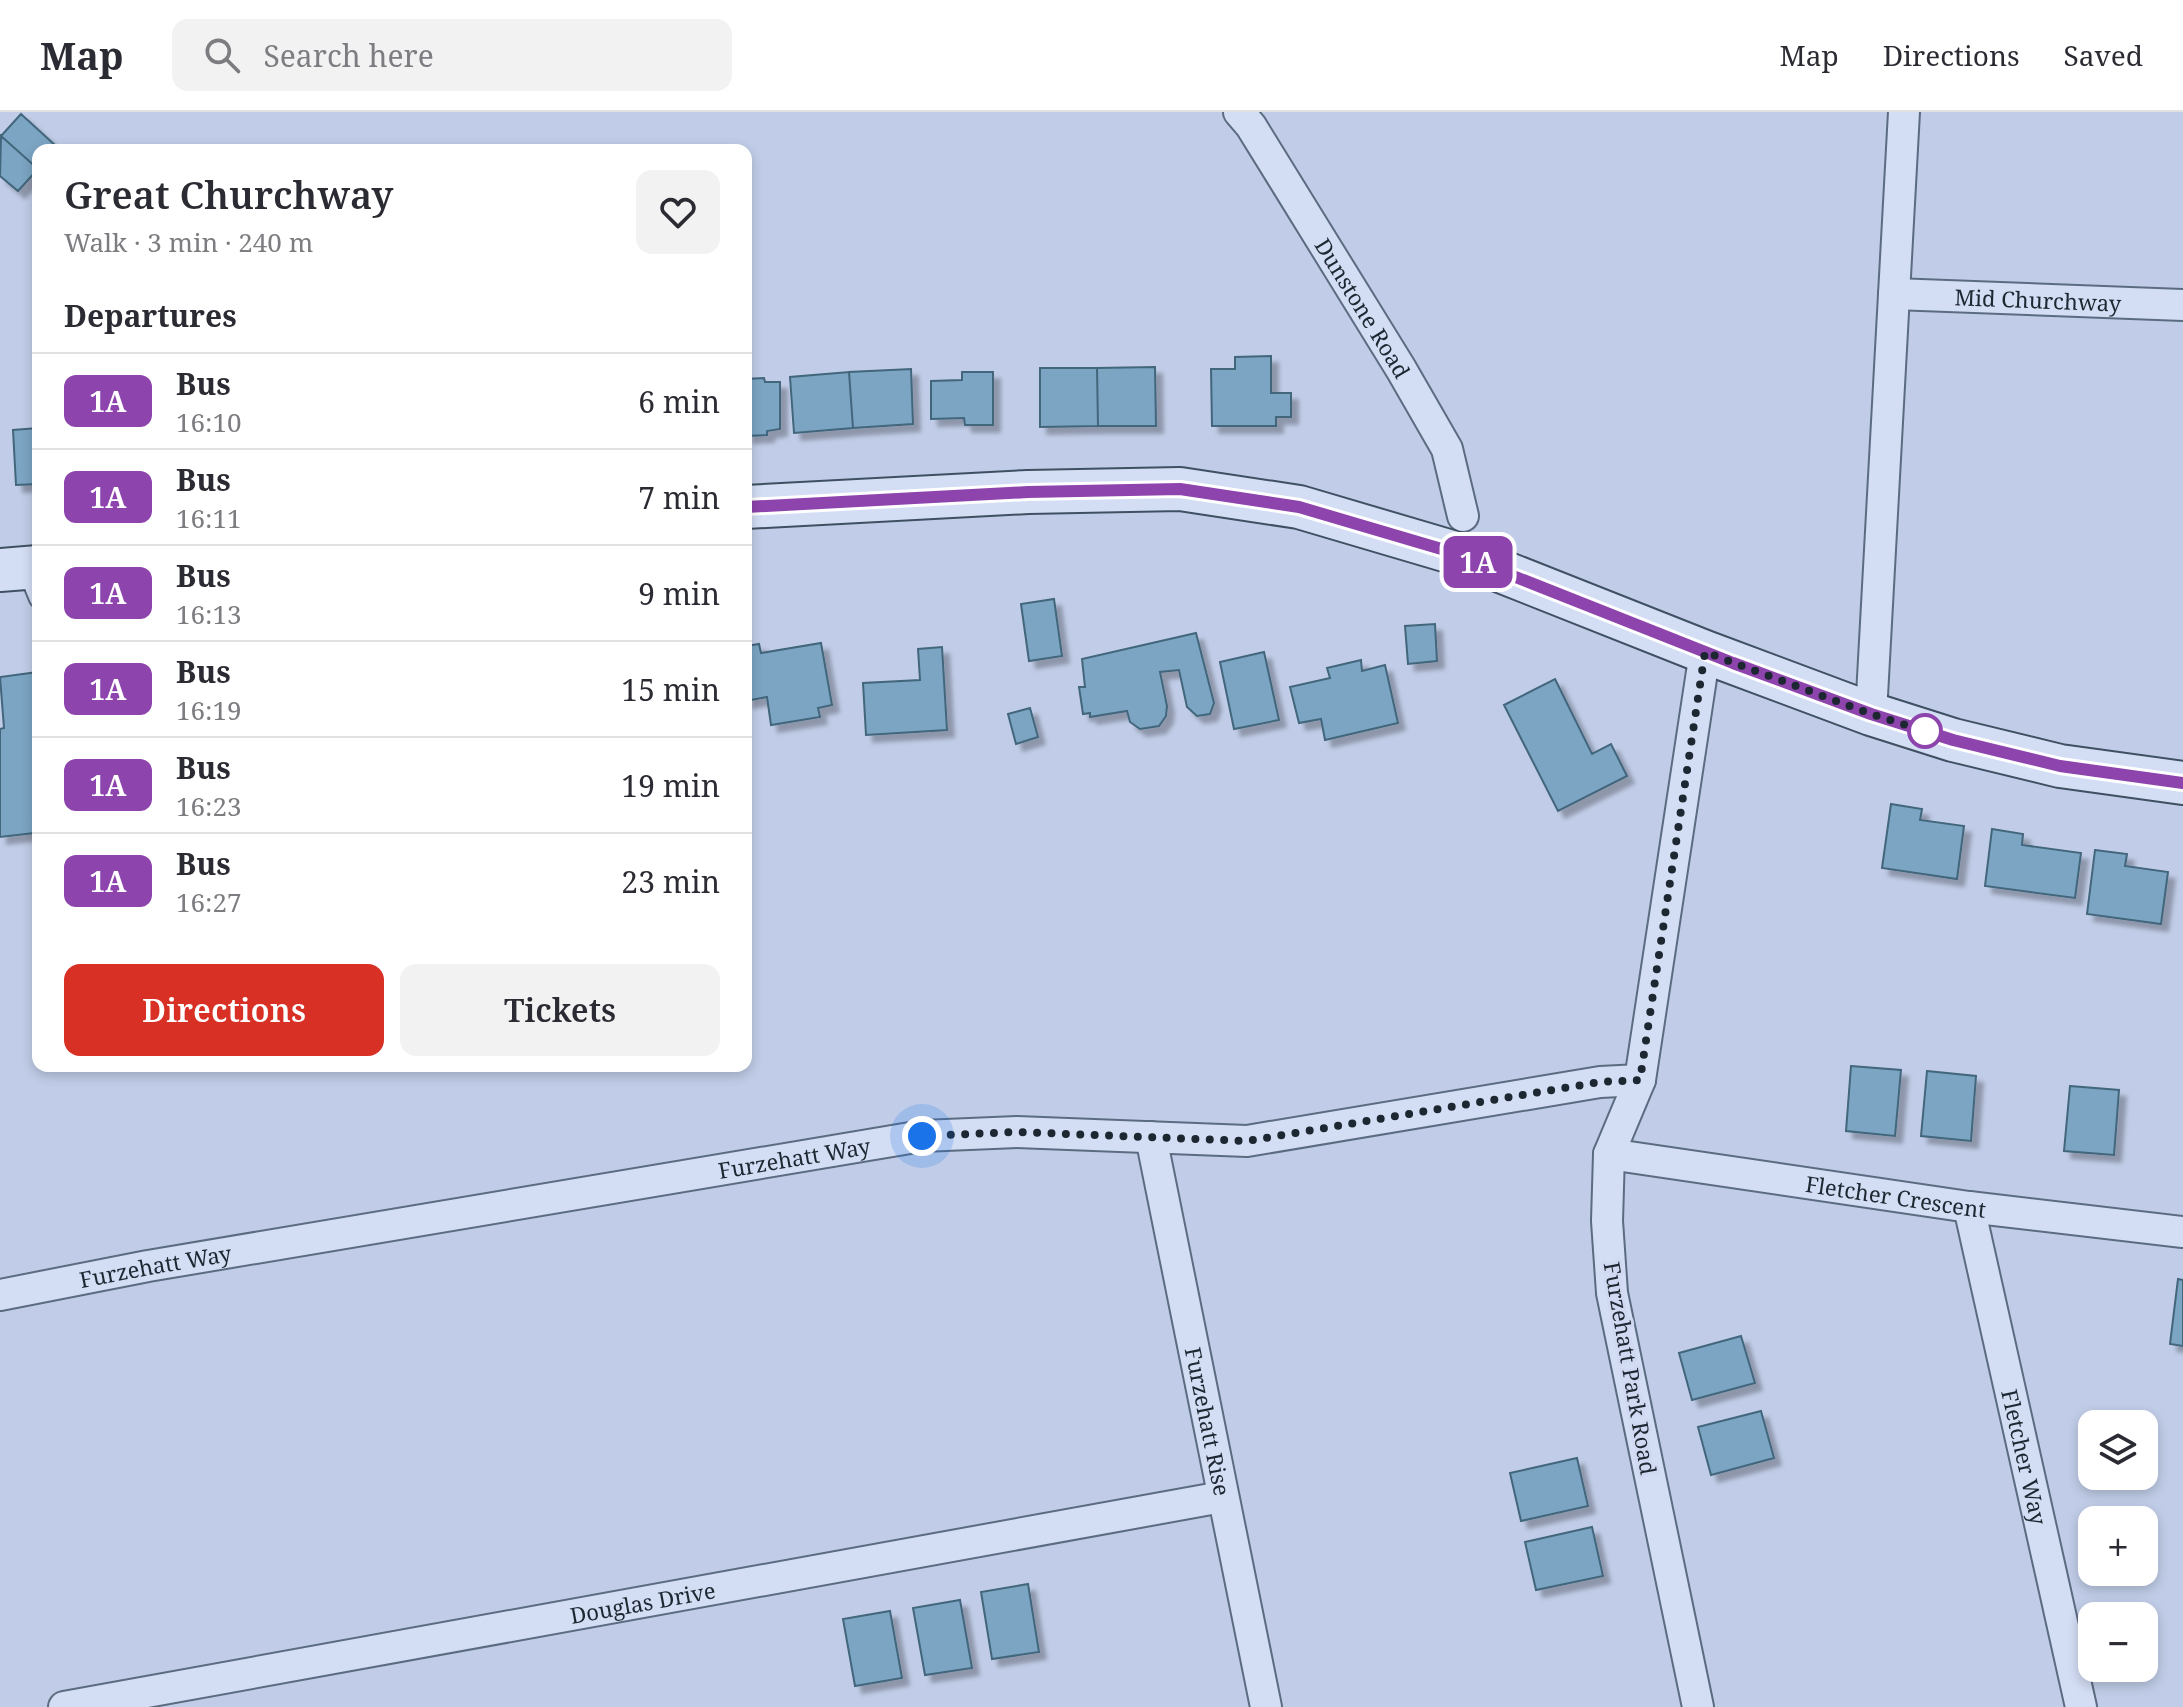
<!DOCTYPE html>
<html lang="en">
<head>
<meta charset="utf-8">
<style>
  body { margin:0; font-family:"Noto Serif",serif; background:#f2f2f3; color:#2b2b33; height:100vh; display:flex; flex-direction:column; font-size:30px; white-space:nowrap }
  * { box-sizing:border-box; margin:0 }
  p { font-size:26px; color:#7c7c81 }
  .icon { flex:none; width:44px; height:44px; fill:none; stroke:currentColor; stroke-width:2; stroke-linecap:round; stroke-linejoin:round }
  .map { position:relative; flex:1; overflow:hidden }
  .details { position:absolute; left:32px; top:32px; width:720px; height:928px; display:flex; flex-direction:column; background:#fff; border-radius:16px; box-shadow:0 4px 12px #0003 }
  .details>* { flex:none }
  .badge { padding:0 16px; border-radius:12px; font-size:28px; line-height:52px }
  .buttons { position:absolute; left:2078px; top:1298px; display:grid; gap:16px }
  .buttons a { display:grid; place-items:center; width:80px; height:80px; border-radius:16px; background:#fff; box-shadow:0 4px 12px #0003; font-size:40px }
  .you { position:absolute; width:40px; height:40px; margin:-20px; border:6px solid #fff; border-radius:50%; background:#1a73e8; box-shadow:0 0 0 12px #1a73e833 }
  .map>.badge { position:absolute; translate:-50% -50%; box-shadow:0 0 0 4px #fff }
  h2 { padding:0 32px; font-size:30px; line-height:72px }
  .round { display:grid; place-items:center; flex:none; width:84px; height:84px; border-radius:16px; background:#f2f2f3 }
  .summary { display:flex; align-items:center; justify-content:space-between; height:136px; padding:0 32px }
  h1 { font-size:38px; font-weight:600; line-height:60px }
  .cta { display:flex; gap:16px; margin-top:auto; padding:16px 32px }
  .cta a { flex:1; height:92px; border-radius:16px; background:#d93025; color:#fff; font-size:32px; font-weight:600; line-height:92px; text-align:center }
  .cta a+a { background:#f2f2f3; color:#2b2b33 }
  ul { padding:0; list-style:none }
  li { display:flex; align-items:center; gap:24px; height:96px; padding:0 32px; border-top:2px solid #e1e1e2 }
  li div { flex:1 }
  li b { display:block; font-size:30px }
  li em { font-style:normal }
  li .badge { min-width:88px; font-weight:700; text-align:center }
  header { display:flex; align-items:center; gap:48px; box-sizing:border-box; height:112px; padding:0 40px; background:#fff; border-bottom:2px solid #e1e1e2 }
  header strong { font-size:38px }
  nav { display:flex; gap:44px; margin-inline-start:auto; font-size:28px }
  .search { width:560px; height:72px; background:#f2f2f3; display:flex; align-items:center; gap:20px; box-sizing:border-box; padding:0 28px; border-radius:16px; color:#7c7c81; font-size:30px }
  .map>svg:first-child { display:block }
  .building { fill:#7ba5c3; stroke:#43667c; stroke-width:2; filter:url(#shadow) }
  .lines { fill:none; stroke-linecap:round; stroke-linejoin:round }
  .lane-casing { stroke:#5b6c80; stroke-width:20 }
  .street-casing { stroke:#5b6c80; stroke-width:34 }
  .secondary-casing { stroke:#3e5061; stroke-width:46 }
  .lane { stroke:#d3ddf4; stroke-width:16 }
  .street { stroke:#d3ddf4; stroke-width:30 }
  .secondary { stroke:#d3ddf4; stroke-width:42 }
  .line-casing { stroke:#fff; stroke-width:18 }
  .line { stroke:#8e44ad; stroke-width:12 }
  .walk { stroke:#1d2731; stroke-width:8; stroke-dasharray:0 14.4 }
  .stop-dot { fill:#fff; stroke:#8e44ad; stroke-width:4 }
  .labels { text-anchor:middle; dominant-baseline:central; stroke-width:6; stroke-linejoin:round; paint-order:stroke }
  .street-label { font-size:22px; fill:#1d2731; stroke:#d0d9f1 }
</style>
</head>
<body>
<header>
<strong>Map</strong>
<div class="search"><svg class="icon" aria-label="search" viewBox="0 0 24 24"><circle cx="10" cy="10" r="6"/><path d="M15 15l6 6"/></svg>Search here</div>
<nav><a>Map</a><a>Directions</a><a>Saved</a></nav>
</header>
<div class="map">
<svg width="2183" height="1595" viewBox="0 0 2183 1595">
  <defs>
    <filter id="shadow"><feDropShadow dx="7" dy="7" stdDeviation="2" flood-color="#0004"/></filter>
  </defs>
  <rect width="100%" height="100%" fill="#c1cde8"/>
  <path class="building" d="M21 2 57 35 55 38H38V57L1 24Z
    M1 24 38 57 18 79 0 64Z
    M1271 244V281H1291V305H1276V314H1212L1211 257H1235V245Z
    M1155 255 1156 314H1098L1097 256Z
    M1040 256H1097L1098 314 1040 315Z
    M911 257 913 312 853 316 849 260Z
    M849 260 853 316 794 321 790 265Z
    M962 260H993V313H965L964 306 931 307V269L962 268Z
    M764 266 765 270H780V317L767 319V323L746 324V267Z
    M38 316V372L16 373 13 318Z
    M1054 487 1062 544 1029 549 1021 492Z
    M1435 512 1437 549 1408 552 1405 514Z
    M1196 521 1214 591 1210 602 1197 604 1187 595 1179 558 1160 560 1167 594 1166 604 1159 614 1140 617 1130 610 1127 599 1090 605V601L1083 602 1079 575H1085L1082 547Z
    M821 531 832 593 818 596 820 605 771 613 767 585 746 589V534L759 532 761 541Z
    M942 535 947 618 866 623 863 571 920 568 918 537Z
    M1264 540 1279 608 1234 617 1220 550Z
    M1361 548 1362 559 1385 553 1398 611 1325 628 1321 607 1299 611 1290 575 1330 566 1327 556Z
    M38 560V707H33L34 721 0 725V617L4 616 0 565Z
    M1555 567 1592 642 1611 632 1627 664 1558 699 1504 593Z
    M1030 596 1038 625 1016 632 1008 602Z
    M1891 692 1922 697 1920 708 1964 714 1957 767 1882 756Z
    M1992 717 2023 722 2022 733 2081 741 2075 786 1985 774Z
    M2095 738 2127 742 2125 754 2168 760 2161 812 2087 802Z
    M1851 954 1901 958 1895 1024 1846 1019Z
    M1927 959 1976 964 1971 1029 1921 1024Z
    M2070 974 2119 978 2114 1043 2064 1039Z
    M2178 1167 2183 1168V1234L2170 1232Z
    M1741 1224 1755 1271 1692 1288 1679 1241Z
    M1761 1299 1774 1346 1711 1363 1698 1315Z
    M1577 1346 1588 1394 1521 1409 1510 1361Z
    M1592 1415 1603 1464 1536 1478 1525 1430Z
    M1028 1472 1039 1540 992 1547 981 1480Z
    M960 1488 972 1556 925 1563 913 1496Z
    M890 1499 902 1566 855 1574 843 1507Z"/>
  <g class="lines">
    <defs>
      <path id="lane" d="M26 458 38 487"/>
      <g id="street">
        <path id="s1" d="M1239 0 1251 14 1401 257 1447 337 1463 404"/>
        <path id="s2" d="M1894 182 2183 193"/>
        <path d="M1871 602 1904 0"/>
        <path id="s3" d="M1151 1025 1266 1595"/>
        <path id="s4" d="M1609 1042 1969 1095 2183 1120"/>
        <path id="s5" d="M1969 1095 2081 1595"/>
        <path id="s6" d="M0 1183 148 1154 922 1024 1017 1020 1247 1029 1600 970 1640 968"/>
        <path id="s7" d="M64 1595 1222 1385"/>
        <path d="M1698 1595 1612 1181 1607 1109 1609 1042 1640 968 1705 540"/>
      </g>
      <path id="secondary" d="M746 395 1028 380 1180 377 1299 395 1455 441 1705 540 1871 602 1953 628 2060 654 2183 671
        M0 458 38 455"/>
    </defs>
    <use href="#lane" class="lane-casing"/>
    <use href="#street" class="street-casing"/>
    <use href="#secondary" class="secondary-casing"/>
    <use href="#lane" class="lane"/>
    <use href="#street" class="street"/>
    <use href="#secondary" class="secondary"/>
  </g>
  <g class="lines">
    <defs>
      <path id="line" d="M746 395 1028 380 1180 377 1299 395 1455 441 1733 551 1871 602 1953 628 2060 654 2183 671"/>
    </defs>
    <use href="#line" class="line-casing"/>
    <use href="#line" class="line"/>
    <path class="walk" d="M922 1024 1017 1020 1247 1029 1600 970 1640 968 1705 540 1871 602 1925 619"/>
  </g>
  <circle class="stop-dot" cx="1925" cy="619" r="16"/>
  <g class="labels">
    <g class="street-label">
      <text stroke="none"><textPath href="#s2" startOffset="144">Mid Churchway</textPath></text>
      <text stroke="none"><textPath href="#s1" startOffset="232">Dunstone Road</textPath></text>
      <text stroke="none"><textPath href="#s6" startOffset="806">Furzehatt Way</textPath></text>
      <text stroke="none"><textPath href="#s4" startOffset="290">Fletcher Crescent</textPath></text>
      <text stroke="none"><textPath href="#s6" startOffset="158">Furzehatt Way</textPath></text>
      <text transform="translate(1631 1256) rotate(80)">Furzehatt Park Road</text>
      <text stroke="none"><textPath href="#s3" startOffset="290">Furzehatt Rise</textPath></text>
      <text stroke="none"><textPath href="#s5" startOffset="256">Fletcher Way</textPath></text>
      <text stroke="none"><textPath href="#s7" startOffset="588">Douglas Drive</textPath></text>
    </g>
  </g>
</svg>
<div class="buttons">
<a><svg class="icon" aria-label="layers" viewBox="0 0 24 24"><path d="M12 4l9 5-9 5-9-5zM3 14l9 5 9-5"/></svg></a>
<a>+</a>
<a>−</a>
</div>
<div class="you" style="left:922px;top:1024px"></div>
<b class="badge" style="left:1478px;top:450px;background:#8e44ad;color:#fff">1A</b>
<section class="details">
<div class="summary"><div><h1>Great Churchway</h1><p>Walk · 3 min · 240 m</p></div><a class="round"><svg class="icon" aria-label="heart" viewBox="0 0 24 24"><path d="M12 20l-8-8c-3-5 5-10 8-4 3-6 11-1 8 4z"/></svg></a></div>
<h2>Departures</h2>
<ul>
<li><span class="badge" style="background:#8e44ad;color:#fff">1A</span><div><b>Bus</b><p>16:10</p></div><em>6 min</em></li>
<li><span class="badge" style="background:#8e44ad;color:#fff">1A</span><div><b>Bus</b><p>16:11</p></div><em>7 min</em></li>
<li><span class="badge" style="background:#8e44ad;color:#fff">1A</span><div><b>Bus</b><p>16:13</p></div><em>9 min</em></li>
<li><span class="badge" style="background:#8e44ad;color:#fff">1A</span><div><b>Bus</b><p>16:19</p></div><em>15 min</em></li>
<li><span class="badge" style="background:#8e44ad;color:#fff">1A</span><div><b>Bus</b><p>16:23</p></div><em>19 min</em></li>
<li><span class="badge" style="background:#8e44ad;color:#fff">1A</span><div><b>Bus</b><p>16:27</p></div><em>23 min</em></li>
</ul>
<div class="cta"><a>Directions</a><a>Tickets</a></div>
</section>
</div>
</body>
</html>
